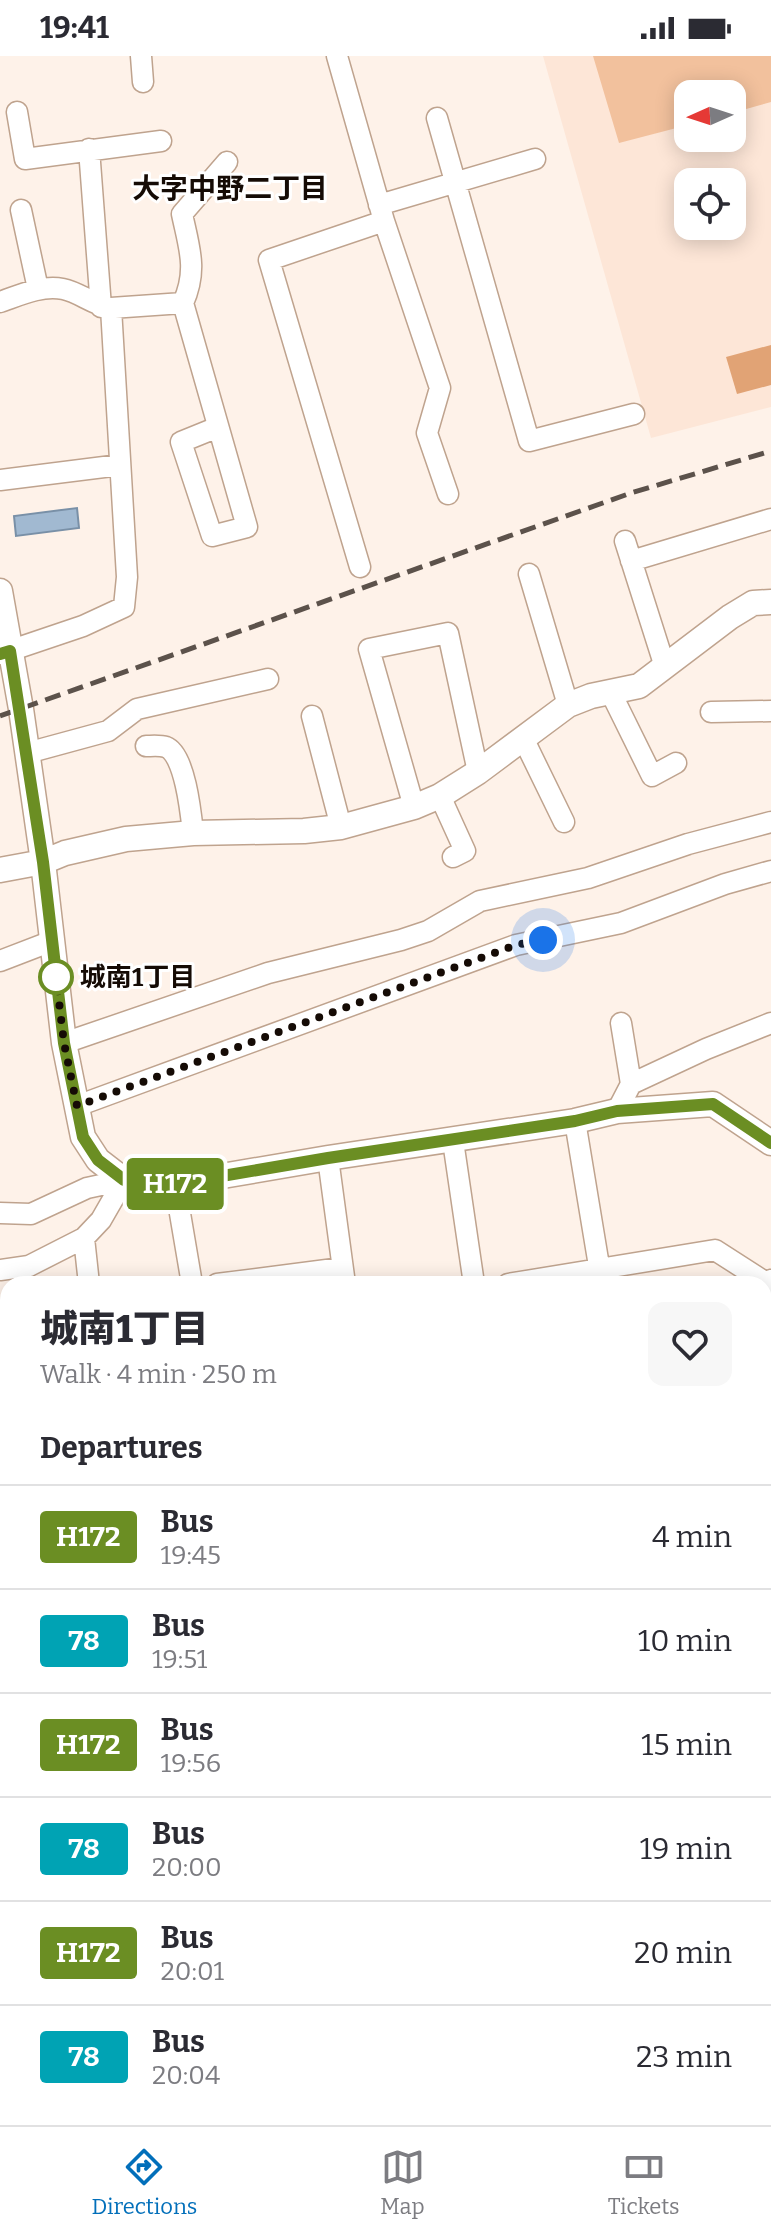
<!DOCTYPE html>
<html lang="en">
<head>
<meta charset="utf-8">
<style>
  body { margin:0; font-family:Bitter,"Noto Sans JP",serif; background:#f7f7f7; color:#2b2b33; height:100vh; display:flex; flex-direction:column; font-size:30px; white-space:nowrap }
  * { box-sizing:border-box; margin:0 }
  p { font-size:26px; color:#7c7c81 }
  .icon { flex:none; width:44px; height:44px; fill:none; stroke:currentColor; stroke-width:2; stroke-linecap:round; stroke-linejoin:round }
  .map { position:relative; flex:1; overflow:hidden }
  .side { position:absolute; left:0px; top:1220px; width:772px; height:850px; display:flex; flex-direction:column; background:#fff; border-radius:24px 24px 0 0; box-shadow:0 4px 20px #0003 }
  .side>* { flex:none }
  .badge { padding:0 16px; border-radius:6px; font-size:28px; line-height:52px }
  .needle { width:52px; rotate:267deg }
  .buttons { position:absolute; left:674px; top:24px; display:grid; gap:16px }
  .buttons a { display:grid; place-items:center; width:72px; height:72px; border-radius:16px; background:#fff; box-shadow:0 4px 20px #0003; font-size:40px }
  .you { position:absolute; width:40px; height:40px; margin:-20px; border:6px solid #fff; border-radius:50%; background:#1a73e8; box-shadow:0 0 0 12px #1a73e833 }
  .map>.badge { position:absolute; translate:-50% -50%; box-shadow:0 0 0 4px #fff }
  h2 { padding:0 40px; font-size:30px; line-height:72px }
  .round { display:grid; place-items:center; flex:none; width:84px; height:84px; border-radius:16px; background:#f7f7f7 }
  .summary { display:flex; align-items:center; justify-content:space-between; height:136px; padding:0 40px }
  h1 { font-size:38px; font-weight:800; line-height:60px }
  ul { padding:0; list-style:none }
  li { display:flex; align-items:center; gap:24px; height:104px; padding:0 40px; border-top:2px solid #e1e1e2 }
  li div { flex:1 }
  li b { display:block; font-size:30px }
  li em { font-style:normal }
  li .badge { min-width:88px; font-weight:700; text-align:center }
  .status { display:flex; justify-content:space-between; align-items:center; height:56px; padding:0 40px; background:#fff; direction:ltr }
  .status svg { height:22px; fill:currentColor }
  .tab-bar { display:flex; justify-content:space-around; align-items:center; height:112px; border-top:2px solid #e1e1e2; background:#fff; font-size:22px; color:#7c7c81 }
  .tab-bar a { display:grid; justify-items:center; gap:4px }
  .tab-bar .active { color:#026fba }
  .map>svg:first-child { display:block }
  .built { fill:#fde6d7; fill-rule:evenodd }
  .green { fill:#f2c19d }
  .water { fill:#e1a375 }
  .building { fill:#a1b9d1; stroke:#7990a7; stroke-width:2 }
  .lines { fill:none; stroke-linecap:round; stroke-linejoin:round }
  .minor-casing { stroke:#bfa38e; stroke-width:23 }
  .tertiary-casing { stroke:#bfa38e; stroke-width:27 }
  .minor { stroke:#fff; stroke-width:20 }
  .tertiary { stroke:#fff; stroke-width:24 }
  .rail { stroke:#5c524b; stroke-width:5; stroke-dasharray:16 8; stroke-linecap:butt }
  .line-casing { stroke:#fff; stroke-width:18 }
  .line { stroke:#6b8e23; stroke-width:12 }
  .walk { stroke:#150b05; stroke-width:8; stroke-dasharray:0 14.4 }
  .stop-dot { fill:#fff; stroke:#6b8e23; stroke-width:4 }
  .labels { text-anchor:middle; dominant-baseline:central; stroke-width:6; stroke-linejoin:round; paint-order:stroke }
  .stop-label { font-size:26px; font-weight:bold; fill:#150b05; stroke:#fff; text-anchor:start }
  .neighbourhood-label { font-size:28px; font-weight:bold; fill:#150b05; stroke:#fff }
</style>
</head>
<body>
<div class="status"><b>19:41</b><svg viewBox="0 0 49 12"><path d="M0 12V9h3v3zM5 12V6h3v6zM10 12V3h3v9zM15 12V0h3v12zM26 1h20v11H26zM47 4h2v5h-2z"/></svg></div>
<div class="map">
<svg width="771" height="2069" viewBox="0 0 771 2069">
  <rect width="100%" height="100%" fill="#fef2e9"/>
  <path class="built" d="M543 0H771V351L651 382ZM688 38H732V82H688ZM688 126H732V170H688Z"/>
  <path class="green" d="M593 0H771V46L732 57V38H688V69L619 87Z"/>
  <path class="water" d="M771 289V329L737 338 726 301Z"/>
  <path class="building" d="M77 452 79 472 16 480 14 460Z"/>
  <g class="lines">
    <defs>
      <path id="minor" d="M141 0 143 26
        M337 0 384 165 269 204 360 511
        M17 56 25 103 161 85
        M437 62 529 385 634 358
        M89 93 101 251
        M379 149 535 103
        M21 154 38 233
        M384 165 440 332 427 377 448 438
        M0 246C20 239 41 229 63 233 79 236 93 249 111 252L183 247C198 214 189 191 182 158L227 106
        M183 247 247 471 212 480 181 386 218 371
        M0 424 120 409
        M625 485 665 611
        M631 505 771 463
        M529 518 568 649
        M0 598 83 570 124 551 127 521 111 252
        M611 637 652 720 676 707
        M711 656 771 655
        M312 660 341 771
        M523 682 564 766
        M146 690C151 690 160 689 166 691 185 698 191 758 193 777
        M27 697 108 675 137 653 268 623
        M440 740 465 795 453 801
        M414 751 369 593 448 577 478 716
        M0 905 52 885
        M621 967 631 1028
        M64 987 268 917 401 884 428 875 480 845 588 822 688 788 771 766
        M77 1050 516 889 621 867 725 828 771 815
        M617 1055 631 1028 706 993 771 967
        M575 1065 602 1228
        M453 1085 474 1228
        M328 1102 345 1228
        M175 1128 192 1228
        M0 1157 31 1158 87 1132 124 1124
        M84 1182 89 1228
        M0 1214 29 1210 84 1182 101 1164 124 1124
        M217 1228 342 1212
        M508 1228 715 1194 768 1228 771 1224
        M0 1392 8 1468
        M0 1489 8 1488
        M764 1593 771 1592
        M0 1683 8 1678
        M0 1721 8 1729
        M764 1758H771
        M0 1857 8 1852
        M764 1885 771 1886"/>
      <path id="tertiary" d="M0 535 21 653 43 806 64 987 83 1081 98 1104 124 1124 175 1128 328 1102 575 1065 617 1055 713 1048 771 1087
        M0 814 43 806 65 797 126 783 193 777 304 775 341 771 414 751 440 740 478 716 568 649 591 640 639 630 730 561 753 547 771 546"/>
    </defs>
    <use href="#minor" class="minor-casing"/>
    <use href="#tertiary" class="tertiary-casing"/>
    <use href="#minor" class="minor"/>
    <use href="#tertiary" class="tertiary"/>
    <path class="rail" d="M0 660 631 437 771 395"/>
  </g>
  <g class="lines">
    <defs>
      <path id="line" d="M0 598 10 595 43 806 64 987 83 1081 98 1104 124 1124 175 1128 328 1102 575 1065 617 1055 713 1048 771 1087"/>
    </defs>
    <use href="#line" class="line-casing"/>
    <use href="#line" class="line"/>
    <path class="walk" d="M56 921 64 987 77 1050 516 889 543 884"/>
  </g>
  <circle class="stop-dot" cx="56" cy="921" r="16"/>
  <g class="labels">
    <g class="stop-label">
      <text x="80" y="921">城南1丁目</text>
    </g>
    <g class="neighbourhood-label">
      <text x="230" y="132">大字中野二丁目</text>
    </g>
  </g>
</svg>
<div class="buttons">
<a><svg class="needle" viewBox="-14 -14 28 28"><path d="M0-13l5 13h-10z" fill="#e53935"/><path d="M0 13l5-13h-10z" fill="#7c7c81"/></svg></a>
<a><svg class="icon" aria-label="locate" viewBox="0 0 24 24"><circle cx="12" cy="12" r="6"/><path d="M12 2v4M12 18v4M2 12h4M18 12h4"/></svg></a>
</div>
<div class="you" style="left:543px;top:884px"></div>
<b class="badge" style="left:175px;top:1128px;background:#6b8e23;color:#fff">H172</b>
<section class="side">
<div class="summary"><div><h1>城南1丁目</h1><p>Walk · 4 min · 250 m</p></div><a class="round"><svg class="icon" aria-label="heart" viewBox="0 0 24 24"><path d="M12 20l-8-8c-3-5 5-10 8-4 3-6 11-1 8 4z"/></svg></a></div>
<h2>Departures</h2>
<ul>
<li><span class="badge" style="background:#6b8e23;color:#fff">H172</span><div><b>Bus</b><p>19:45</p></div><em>4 min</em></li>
<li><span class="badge" style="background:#00a3b4;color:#fff">78</span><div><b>Bus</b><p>19:51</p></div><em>10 min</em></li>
<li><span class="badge" style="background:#6b8e23;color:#fff">H172</span><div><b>Bus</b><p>19:56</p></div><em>15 min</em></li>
<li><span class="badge" style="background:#00a3b4;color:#fff">78</span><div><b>Bus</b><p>20:00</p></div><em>19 min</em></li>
<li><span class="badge" style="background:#6b8e23;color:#fff">H172</span><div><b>Bus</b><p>20:01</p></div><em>20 min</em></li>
<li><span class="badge" style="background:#00a3b4;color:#fff">78</span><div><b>Bus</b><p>20:04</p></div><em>23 min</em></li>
</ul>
</section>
</div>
<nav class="tab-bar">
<a class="active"><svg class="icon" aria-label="directions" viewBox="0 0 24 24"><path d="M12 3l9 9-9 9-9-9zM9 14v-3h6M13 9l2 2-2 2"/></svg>Directions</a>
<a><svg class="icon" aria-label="map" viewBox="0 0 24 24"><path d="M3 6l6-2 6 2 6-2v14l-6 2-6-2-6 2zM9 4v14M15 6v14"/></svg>Map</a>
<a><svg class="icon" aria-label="tickets" viewBox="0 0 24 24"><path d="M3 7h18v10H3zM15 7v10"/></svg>Tickets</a>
</nav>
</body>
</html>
